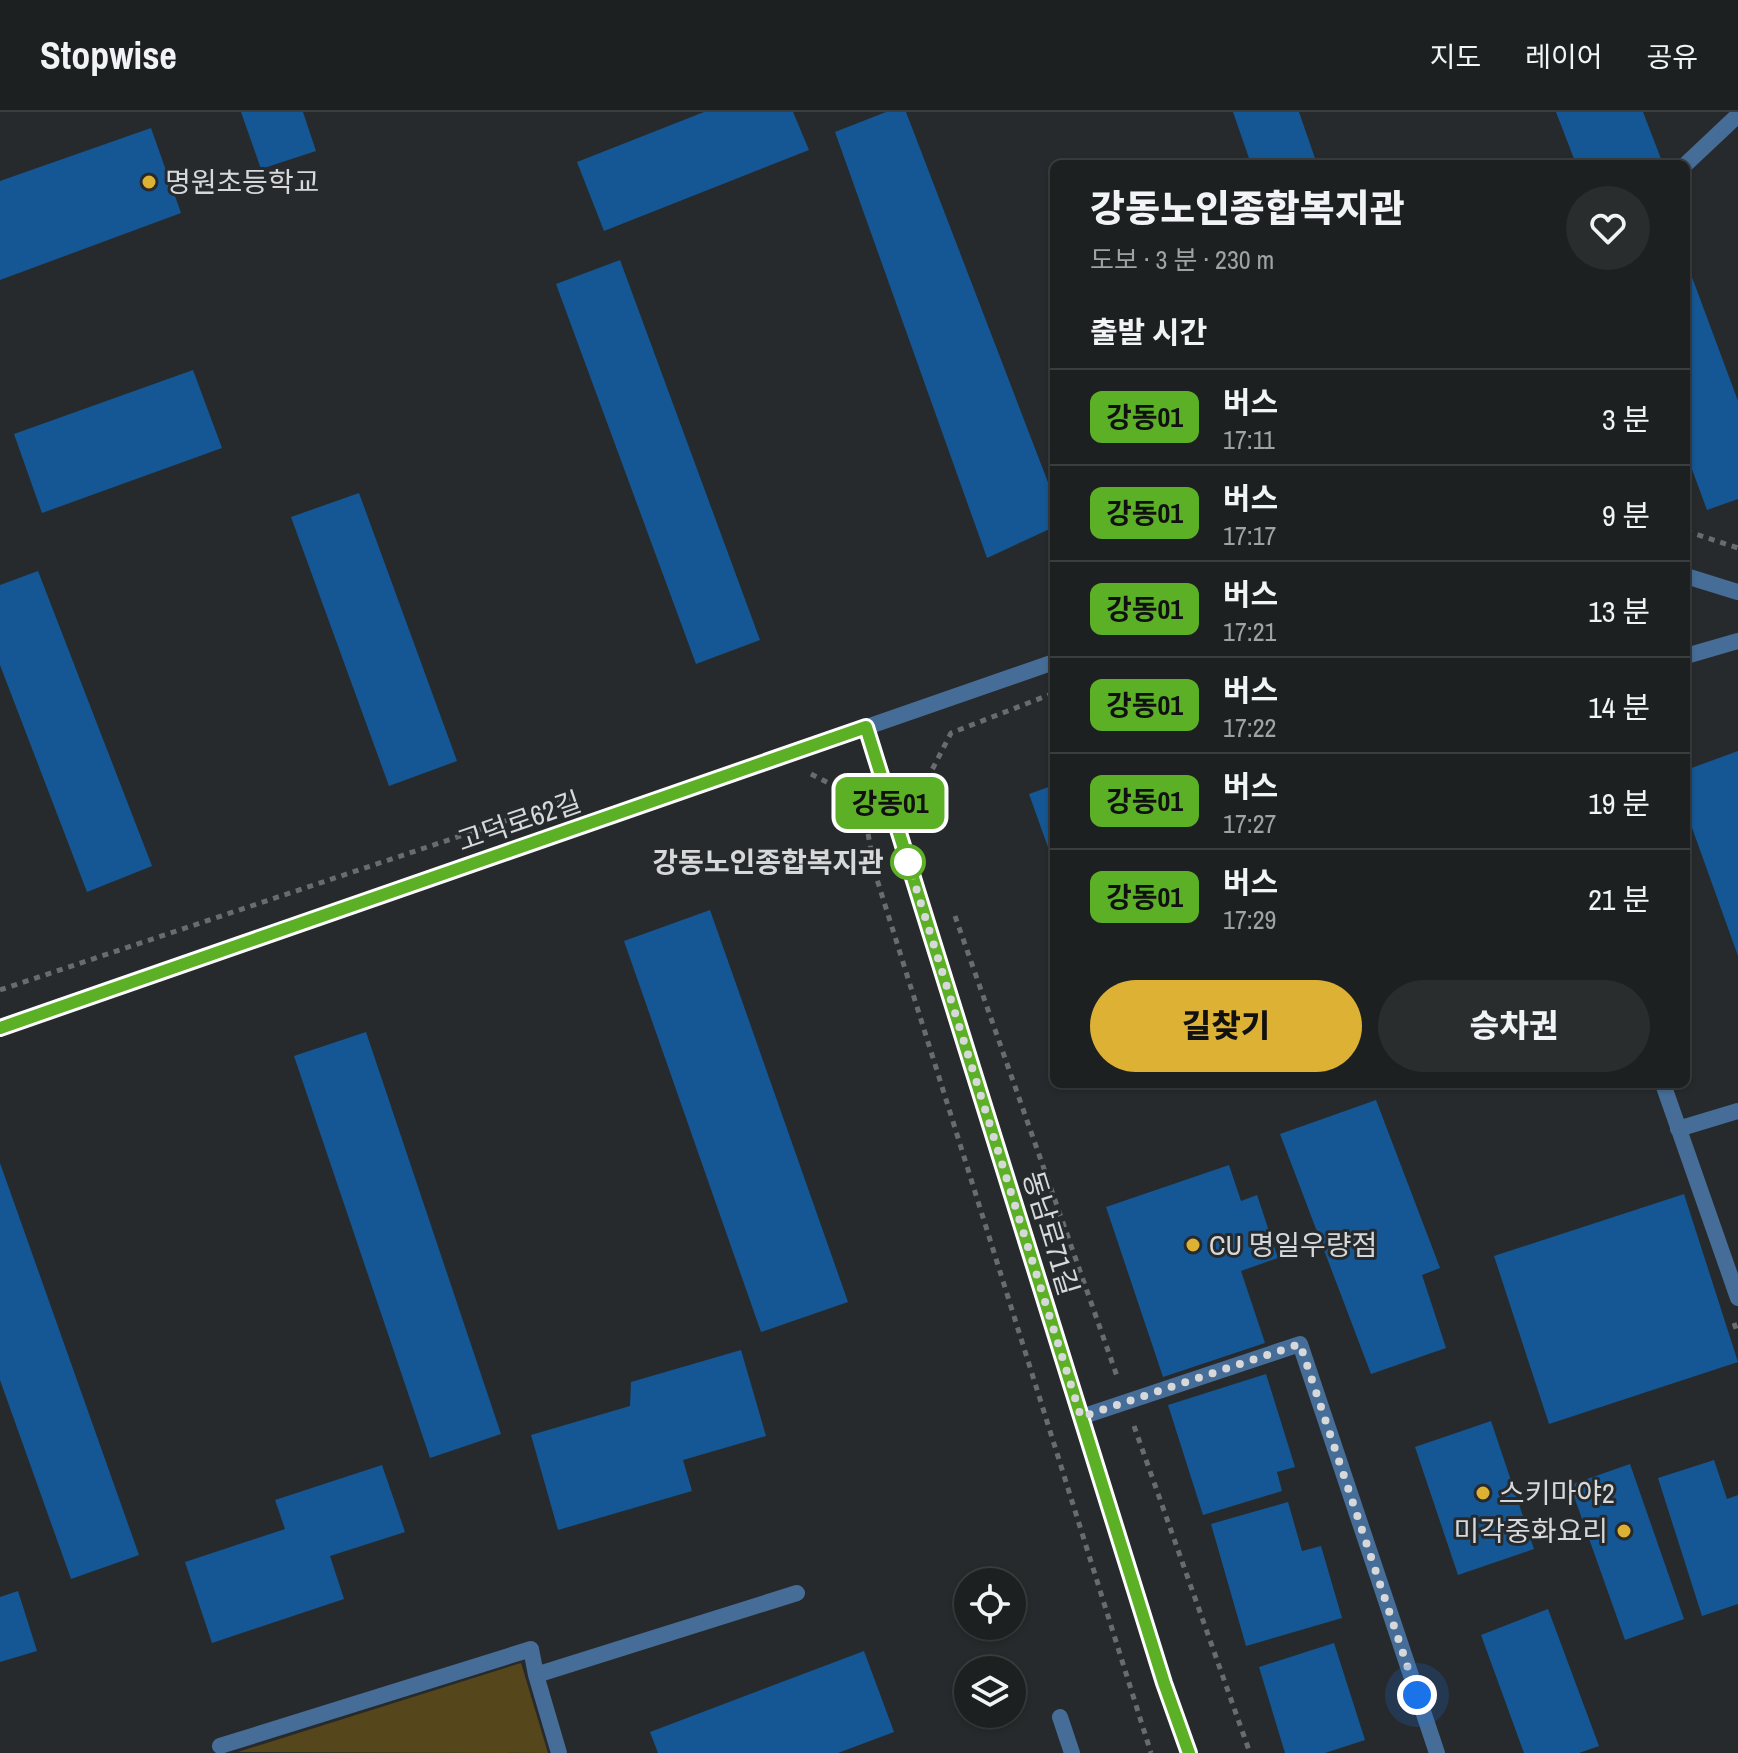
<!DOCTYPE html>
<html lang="ko">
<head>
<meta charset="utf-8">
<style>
  body { margin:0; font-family:"Archivo Narrow","Noto Sans KR",sans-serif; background:#2a2d2e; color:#f1f3f6; height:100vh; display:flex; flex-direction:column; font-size:30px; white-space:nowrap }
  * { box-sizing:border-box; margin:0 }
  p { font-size:26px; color:#a0a3a5 }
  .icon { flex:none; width:44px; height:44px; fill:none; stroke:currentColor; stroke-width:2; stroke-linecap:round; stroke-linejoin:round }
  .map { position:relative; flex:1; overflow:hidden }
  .details { position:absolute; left:1050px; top:48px; width:640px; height:928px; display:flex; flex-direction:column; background:#1d2021; border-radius:12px; box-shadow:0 2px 6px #0004,0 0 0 2px #3b3e3f }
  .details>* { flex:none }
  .badge { padding:0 16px; border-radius:12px; font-size:28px; line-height:52px }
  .controls { position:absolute; left:954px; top:1456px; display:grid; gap:16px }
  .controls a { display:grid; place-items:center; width:72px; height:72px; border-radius:50%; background:#1d2021; box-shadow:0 2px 6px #0004,0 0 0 2px #3b3e3f; font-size:40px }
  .you { position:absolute; width:40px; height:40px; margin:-20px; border:6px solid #fff; border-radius:50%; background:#1a73e8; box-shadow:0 0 0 12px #1a73e833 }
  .map>.badge { position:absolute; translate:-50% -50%; box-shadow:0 0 0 4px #fff }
  h2 { padding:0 40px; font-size:30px; line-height:72px }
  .round { display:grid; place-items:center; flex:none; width:84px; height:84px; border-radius:42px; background:#2a2d2e }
  .headline { display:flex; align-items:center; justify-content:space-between; height:136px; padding:0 40px }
  h1 { font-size:38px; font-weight:800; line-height:60px }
  .primary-button { display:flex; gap:16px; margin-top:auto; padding:16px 40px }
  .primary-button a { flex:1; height:92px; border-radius:48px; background:#ddb133; color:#111; font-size:32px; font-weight:800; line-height:92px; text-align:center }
  .primary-button a+a { background:#2a2d2e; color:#f1f3f6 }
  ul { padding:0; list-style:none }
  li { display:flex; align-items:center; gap:24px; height:96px; padding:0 40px; border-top:2px solid #3b3e3f }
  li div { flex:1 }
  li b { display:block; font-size:30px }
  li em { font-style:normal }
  li .badge { min-width:88px; font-weight:700; text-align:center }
  header { display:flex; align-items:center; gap:48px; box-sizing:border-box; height:112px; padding:0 40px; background:#1d2021; border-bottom:2px solid #3b3e3f }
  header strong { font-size:38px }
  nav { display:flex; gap:44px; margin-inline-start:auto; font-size:28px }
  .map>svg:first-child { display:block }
  .green { fill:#56461b }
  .building { fill:#145794 }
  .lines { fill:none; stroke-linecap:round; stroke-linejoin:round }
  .path { stroke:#696c6e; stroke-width:5; stroke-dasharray:6 6; stroke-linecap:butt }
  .service { stroke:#466d97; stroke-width:16 }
  .minor { stroke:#466d97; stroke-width:16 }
  .line-casing { stroke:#fff; stroke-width:18 }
  .line { stroke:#5bb025; stroke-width:12 }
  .walk { stroke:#d6d8da; stroke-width:8; stroke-dasharray:0 14.4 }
  .poi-dot { fill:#ddb133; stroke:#272a2c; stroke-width:3 }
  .stop-dot { fill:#fff; stroke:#5bb025; stroke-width:4 }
  .labels { text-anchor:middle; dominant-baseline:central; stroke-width:6; stroke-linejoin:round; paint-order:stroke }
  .poi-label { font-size:28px; fill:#d6d8da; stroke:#272a2c; text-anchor:start }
  .street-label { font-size:28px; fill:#d6d8da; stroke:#272a2c }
  .stop-label { font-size:28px; font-weight:bold; fill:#d6d8da; stroke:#272a2c; text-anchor:end }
</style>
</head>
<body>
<header>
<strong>Stopwise</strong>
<nav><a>지도</a><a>레이어</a><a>공유</a></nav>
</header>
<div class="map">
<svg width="1738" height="1641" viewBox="0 0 1738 1641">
  <rect width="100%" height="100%" fill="#272a2c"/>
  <path class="green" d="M521 1551 548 1641 238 1640Z"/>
  <path class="building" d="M241 0H303L316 39 261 57Z
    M704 0H793L809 38 604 119 577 50Z
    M886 0H906L1054 386V415L987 446 835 20Z
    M1233 0H1299L1317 52H1251Z
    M1556 0H1643L1663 52H1576Z
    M151 16 181 101 0 168V69Z
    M620 148 760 528 696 552 556 172Z
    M1686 149 1738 289V387L1707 398 1686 341Z
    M193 258 222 336 42 401 14 322Z
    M359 381 457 649 389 674 291 405Z
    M38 459 152 754 87 780 0 553V473Z
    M1738 639V844L1686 699V658Z
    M1054 673V752L1029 682Z
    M710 798 848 1190 761 1220 624 829Z
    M366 920 501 1322 430 1346 294 944Z
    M1376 988 1440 1156 1422 1163 1446 1236 1371 1262 1280 1022Z
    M0 1051 139 1443 71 1467 0 1268Z
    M1229 1053 1241 1089 1257 1083 1278 1146 1241 1159 1265 1231 1163 1265 1106 1095Z
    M1684 1082 1738 1250 1549 1312 1494 1144Z
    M741 1238 766 1324 683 1348 692 1379 558 1418 531 1323 630 1294 631 1270Z
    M1266 1262 1295 1355 1277 1360 1282 1379 1203 1403 1168 1293Z
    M1491 1309 1534 1437 1458 1463 1415 1335Z
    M1714 1348 1727 1387 1738 1383V1492L1702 1504 1658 1366Z
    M1630 1352 1684 1507 1625 1528 1570 1373Z
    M382 1353 405 1420 330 1444 344 1487 212 1531 185 1450 285 1417 275 1388Z
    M1288 1390 1302 1439 1321 1434 1342 1506 1246 1534 1211 1412Z
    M18 1479 37 1539 0 1550V1485Z
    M1548 1497 1599 1634 1579 1641H1524L1481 1523Z
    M1334 1531 1365 1628 1325 1641H1285L1259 1555Z
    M864 1539 894 1620 838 1641H658L650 1620Z"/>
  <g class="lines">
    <path class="path" d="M1686 419 1738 436
      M811 662 862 688
      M916 689 951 621 1054 581
      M866 710 875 761 1151 1641
      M955 804 1118 1267
      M0 878 571 687
      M1734 1211 1738 1222
      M1134 1314 1250 1641"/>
    <path class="service" d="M1060 1605 1072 1641
      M220 1634 531 1537 536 1563
      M559 1641 536 1563 797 1481"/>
    <path class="minor" d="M1686 52 1738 3
      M1686 464 1738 480
      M1686 544 1738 529
      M866 615 1164 1571 1189 1641
      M0 916 1054 550
      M1663 972 1738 1186
      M1678 1017 1738 999
      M1081 1305 1300 1232 1437 1641"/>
  </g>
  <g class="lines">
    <defs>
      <path id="line" d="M0 916 866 615 1164 1571 1189 1641"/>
    </defs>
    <use href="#line" class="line-casing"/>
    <use href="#line" class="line"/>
    <path class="walk" d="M908 750 1081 1305 1300 1232 1417 1583"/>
  </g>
  <g class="poi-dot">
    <circle cx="149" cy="70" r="8"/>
    <circle cx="1193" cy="1133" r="8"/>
    <circle cx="1483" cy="1381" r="8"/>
    <circle cx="1624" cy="1419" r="8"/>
  </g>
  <circle class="stop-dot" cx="908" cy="750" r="16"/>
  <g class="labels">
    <g class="poi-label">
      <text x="165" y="70">명원초등학교</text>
      <text x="1209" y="1133">CU 명일우량점</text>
      <text x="1499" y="1381">스키마야2</text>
      <text x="1608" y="1419" text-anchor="end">미각중화요리</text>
    </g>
    <g class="street-label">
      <text transform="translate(519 709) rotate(-19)">고덕로62길</text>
      <text transform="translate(1051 1121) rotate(73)">동남로71길</text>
    </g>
    <g class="stop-label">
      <text x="884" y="750">강동노인종합복지관</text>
    </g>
  </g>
</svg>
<div class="controls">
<a><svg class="icon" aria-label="locate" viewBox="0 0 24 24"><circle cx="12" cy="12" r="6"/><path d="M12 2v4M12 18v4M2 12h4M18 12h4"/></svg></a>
<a><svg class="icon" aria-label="layers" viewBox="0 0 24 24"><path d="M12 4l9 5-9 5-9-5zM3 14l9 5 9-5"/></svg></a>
</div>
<div class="you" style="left:1417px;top:1583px"></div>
<b class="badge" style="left:890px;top:691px;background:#5bb025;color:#111">강동01</b>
<section class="details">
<div class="headline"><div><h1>강동노인종합복지관</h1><p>도보 · 3 분 · 230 m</p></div><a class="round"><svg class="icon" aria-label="heart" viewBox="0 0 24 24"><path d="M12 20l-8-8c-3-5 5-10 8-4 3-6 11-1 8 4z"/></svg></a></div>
<h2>출발 시간</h2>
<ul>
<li><span class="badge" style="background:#5bb025;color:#111">강동01</span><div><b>버스</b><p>17:11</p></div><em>3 분</em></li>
<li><span class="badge" style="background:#5bb025;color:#111">강동01</span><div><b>버스</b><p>17:17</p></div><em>9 분</em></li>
<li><span class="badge" style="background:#5bb025;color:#111">강동01</span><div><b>버스</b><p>17:21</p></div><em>13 분</em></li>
<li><span class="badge" style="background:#5bb025;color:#111">강동01</span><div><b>버스</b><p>17:22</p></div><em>14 분</em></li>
<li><span class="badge" style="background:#5bb025;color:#111">강동01</span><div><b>버스</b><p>17:27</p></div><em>19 분</em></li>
<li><span class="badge" style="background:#5bb025;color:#111">강동01</span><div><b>버스</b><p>17:29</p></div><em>21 분</em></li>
</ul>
<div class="primary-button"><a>길찾기</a><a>승차권</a></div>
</section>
</div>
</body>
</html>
